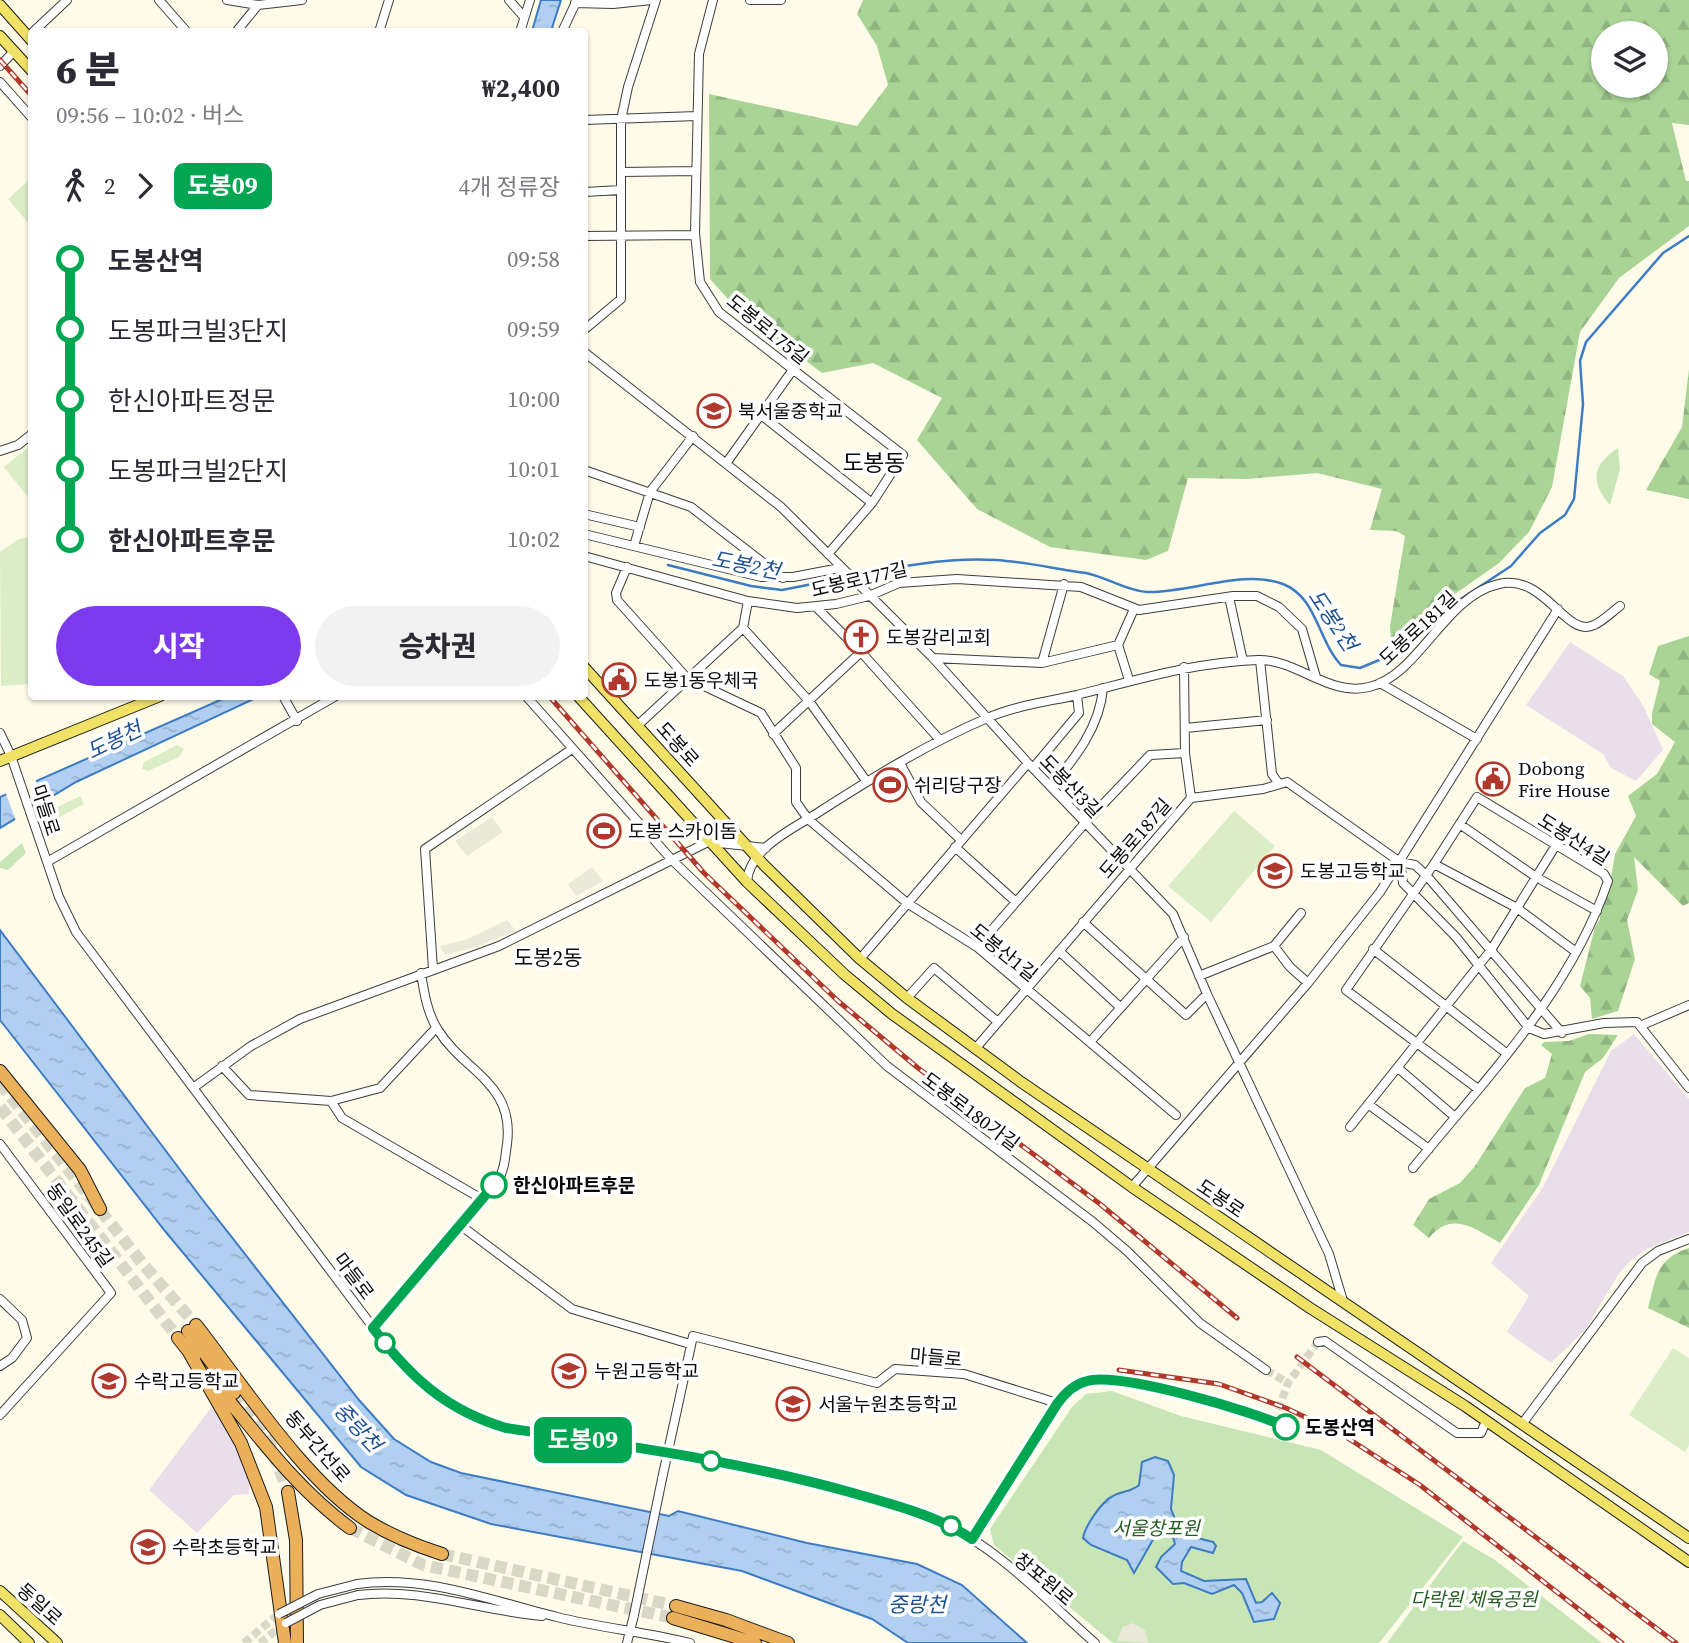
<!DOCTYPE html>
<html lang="ko">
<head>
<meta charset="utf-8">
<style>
  body { margin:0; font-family:"Source Serif 4","Noto Sans KR",serif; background:#f2f2f3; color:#2b2b33; height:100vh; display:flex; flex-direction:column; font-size:26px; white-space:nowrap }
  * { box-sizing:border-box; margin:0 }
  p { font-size:23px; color:#7c7c81 }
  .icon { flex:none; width:38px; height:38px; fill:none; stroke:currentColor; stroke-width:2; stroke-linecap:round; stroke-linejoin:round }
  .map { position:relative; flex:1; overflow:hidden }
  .panel { position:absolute; left:28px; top:28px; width:560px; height:672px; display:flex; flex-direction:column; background:#fff; border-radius:7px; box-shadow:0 2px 5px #0004 }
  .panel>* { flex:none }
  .badge { padding:0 14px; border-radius:10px; font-size:24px; line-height:46px }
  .buttons { position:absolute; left:1591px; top:21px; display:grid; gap:14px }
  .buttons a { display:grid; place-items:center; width:77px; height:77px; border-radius:50%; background:#fff; box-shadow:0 2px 5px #0004; font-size:35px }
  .map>.badge { position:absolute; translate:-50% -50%; box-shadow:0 0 0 4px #fff }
  .legs { display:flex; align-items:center; gap:10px; height:77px; padding:0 28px; font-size:23px }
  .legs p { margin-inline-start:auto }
  .head { display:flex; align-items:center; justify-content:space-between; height:119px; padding:0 28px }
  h1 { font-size:38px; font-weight:800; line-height:52px }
  .primary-button { display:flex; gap:14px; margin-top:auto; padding:14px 28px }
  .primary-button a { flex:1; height:80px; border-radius:42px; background:#7c3aed; color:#fff; font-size:28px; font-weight:800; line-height:80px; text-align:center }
  .primary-button a+a { background:#f2f2f3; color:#2b2b33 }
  ul { padding:0 28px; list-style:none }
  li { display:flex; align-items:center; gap:24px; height:70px; font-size:26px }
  li i { display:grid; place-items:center; width:10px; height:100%; margin:0 9px; background:currentColor }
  li i::after { content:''; width:18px; height:18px; margin:-9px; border:5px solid; border-radius:50%; background:#fff }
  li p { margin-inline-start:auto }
  li:first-child i { background:linear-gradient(#0000 50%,currentColor 0) }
  li:last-child i { background:linear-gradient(currentColor 50%,#0000 0) }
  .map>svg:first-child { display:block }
  .industrial { fill:#e9dee9 }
  .grass { fill:#c8e5b6 }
  .forest { fill:url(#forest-firs); fill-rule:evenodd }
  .pitch { fill:#daedc7 }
  .plaza { fill:#ebe9da }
  .water { fill:url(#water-ripples); stroke:#3d7bc4; stroke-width:2 }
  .pier { fill:#fefce9 }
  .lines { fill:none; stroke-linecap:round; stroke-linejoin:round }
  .stream { stroke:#3d7bc4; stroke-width:2.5 }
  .minor-tunnel { stroke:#d9d8c8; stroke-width:8; stroke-dasharray:8 4; stroke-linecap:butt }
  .highway-tunnel { stroke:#d9d8c8; stroke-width:12; stroke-dasharray:12 6; stroke-linecap:butt }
  .minor-casing { stroke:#3d3d3d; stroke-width:10 }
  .major-casing { stroke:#1b1b1b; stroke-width:12 }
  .highway-casing { stroke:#1b1b1b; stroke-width:14 }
  .minor { stroke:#fff; stroke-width:8 }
  .major { stroke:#f0e167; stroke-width:10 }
  .highway { stroke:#ebb05a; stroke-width:12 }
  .rail-casing { stroke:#b0382c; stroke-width:5 }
  .rail { stroke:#fff; stroke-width:2.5; stroke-dasharray:8; stroke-linecap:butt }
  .minor-bridge-casing { stroke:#3d3d3d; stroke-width:10; stroke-linecap:butt }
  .minor-bridge { stroke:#fff; stroke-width:8 }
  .line-1-casing { stroke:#fff; stroke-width:16 }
  .line-1 { stroke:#00a651; stroke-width:10 }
  .stop-1-dot { fill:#fff; stroke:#00a651; stroke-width:3.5 }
  .labels { text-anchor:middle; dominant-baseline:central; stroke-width:7; stroke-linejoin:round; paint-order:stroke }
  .street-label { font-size:19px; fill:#0a0a0a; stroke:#fff }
  .poi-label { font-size:19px; fill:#0a0a0a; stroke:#fff; text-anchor:start }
  .stop-label { font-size:19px; font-weight:bold; fill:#0a0a0a; stroke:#fff; text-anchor:start }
  .park-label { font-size:19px; font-style:italic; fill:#245d20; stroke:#fff }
  .water-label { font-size:21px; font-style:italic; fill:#1d4f93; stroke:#fff }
  .neighbourhood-label { font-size:21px; fill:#0a0a0a; stroke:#fff }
  .quarter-label { font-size:23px; fill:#0a0a0a; stroke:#fff }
</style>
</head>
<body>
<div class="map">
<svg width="1689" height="1643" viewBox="0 0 1689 1643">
  <defs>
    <pattern id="forest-firs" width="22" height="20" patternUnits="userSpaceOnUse" patternTransform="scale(1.75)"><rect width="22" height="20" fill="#aad496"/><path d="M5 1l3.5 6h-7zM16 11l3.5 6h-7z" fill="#91b580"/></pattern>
    <pattern id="water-ripples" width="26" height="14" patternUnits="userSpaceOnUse" patternTransform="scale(1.75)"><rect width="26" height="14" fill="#b1d0f1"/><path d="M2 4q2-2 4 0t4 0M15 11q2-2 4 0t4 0" fill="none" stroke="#97b1cd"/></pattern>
  </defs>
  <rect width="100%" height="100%" fill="#fefce9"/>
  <path class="industrial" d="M1570 642 1623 676 1644 707 1663 750 1636 781 1611 768 1603 754 1526 705Z
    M1634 1034 1689 1099V1232L1647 1249 1629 1262 1618 1275 1585 1330 1551 1363 1507 1332 1529 1296 1491 1263 1543 1187 1611 1051Z
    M213 1405 236 1442 249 1476V1494L234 1495 197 1533 149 1490Z"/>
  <path class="grass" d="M1618 448 1620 469 1610 505C1590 482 1592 465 1618 448Z
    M22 843 26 853 8 870 0 868V862Z
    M1112 1391 1181 1416 1321 1450 1463 1537 1379 1643H1113L994 1545 990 1529 1072 1407 1086 1394Z
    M1463 1541 1495 1560 1602 1643H1387Z"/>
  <path class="forest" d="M863 0H1689V125L1672 123 1686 181H1689V226L1619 278 1580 332 1552 487 1529 532 1499 563 1391 639 1390 626 1405 536 1396 531 1370 530 1382 489 1317 473 1247 479 1188 478 1168 551 1146 560 1050 547 977 509 917 440 942 398 873 363 822 373 736 308 710 279 709 94 857 126 888 85 877 46 857 14ZM1656 33V86H1603V33Z
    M1689 369V499L1646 490 1682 427Z
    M1689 636V903L1683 906 1634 857 1638 890 1627 920 1635 959 1618 1011 1592 1019 1590 998 1580 986 1595 927 1600 919 1599 907 1611 878 1615 854 1636 816 1628 796 1657 774 1675 742 1652 724V713L1660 681 1649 674 1658 646Z
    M1589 1034 1618 1035 1603 1058 1585 1072 1539 1185 1500 1243C1475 1229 1452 1210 1429 1238L1413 1225 1429 1199 1460 1183 1475 1166 1525 1088 1545 1078 1552 1054 1541 1045 1544 1042 1569 1041Z
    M1689 1248V1328L1648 1308C1656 1277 1656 1259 1689 1248Z"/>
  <path class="pitch" d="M31 178V226L8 199Z
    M31 445V501L4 467Z
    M31 537V684L1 686 0 552 19 539Z
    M177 745 184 749 179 757 148 771 142 769 144 762Z
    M80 796 84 804 52 821 48 812Z
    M1234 811 1275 846 1211 922 1168 886Z
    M1673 1348 1689 1358V1445L1685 1452 1629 1415Z"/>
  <path class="plaza" d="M492 817 503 832 467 856 455 841Z
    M592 867 603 881 576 896 568 884Z
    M507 920 516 931 476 947 445 955 442 951 440 946 468 939Z
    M1132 1623 1145 1630 1148 1643 1117 1641 1123 1627Z"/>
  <path class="water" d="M541 0H561L551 31H532Z
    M227 697H258L76 782 0 828V797Z
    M0 930 202 1199 359 1400 394 1439 431 1462 461 1473 669 1516 678 1511 807 1543 917 1564 962 1585 1027 1643H908L872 1619 742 1571 491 1524 406 1495 361 1467 165 1231 0 1020Z
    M1155 1457 1168 1461 1174 1475 1171 1509 1181 1534 1213 1542 1216 1546 1213 1553 1191 1547 1182 1562 1181 1571 1204 1581 1246 1579 1256 1603 1262 1602 1272 1593 1280 1603 1274 1619 1254 1622 1242 1593 1234 1585 1212 1594 1184 1583 1173 1584 1156 1567 1161 1557 1175 1544 1168 1521 1163 1522 1134 1573 1127 1560 1091 1545 1083 1538C1085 1526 1102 1501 1113 1496 1122 1491 1131 1492 1139 1485L1142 1462Z"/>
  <path class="pier" d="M35 778 44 805 16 821 5 791Z"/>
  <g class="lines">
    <path class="stream" d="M668 565 751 586 782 590 848 577
      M854 576C898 566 952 557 996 560 1026 562 1056 569 1086 573 1106 577 1127 591 1147 592 1189 593 1244 569 1283 584 1317 597 1318 641 1341 665L1360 668 1384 658 1432 618 1511 566 1540 533 1565 515 1574 499 1583 404 1580 361 1586 342 1663 253 1689 236"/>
    <path class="minor-tunnel" d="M1266 1370 1288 1383
      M1274 1421 1288 1383 1318 1342
      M244 1643 279 1614
      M260 1643 285 1623"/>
    <path class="highway-tunnel" d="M0 1083 142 1263 196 1325
      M0 1107 178 1338
      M234 1393 270 1444 288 1492
      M350 1528 423 1565 673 1618
      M442 1554 676 1606"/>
    <defs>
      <path id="minor" d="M159 0 187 32
        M227 0 258 5 302 0
        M509 0 524 17
        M713 0 699 54 695 233 700 282 719 312 903 455 872 503 828 554
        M750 0H781
        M575 3 613 4 652 0
        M33 32 67 0
        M236 32 258 5
        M379 32 389 0
        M520 32 530 0
        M562 32 577 0
        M0 66 14 51
        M0 82 32 118
        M584 120 697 116
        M621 172 696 171
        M584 192 621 190
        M584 236 695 235
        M584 330 621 299V120L628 87 656 0
        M584 352 781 507 933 658 1028 763 1173 914 1207 994 1329 1254 1343 1301
        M760 414 872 503
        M0 451 18 445 32 434
        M727 462 792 371
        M584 470 691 507 783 578
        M584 514 640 527
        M584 534 761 577H793L840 568
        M634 546 650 492 693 436
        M584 556 748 601 797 608 836 604 869 596 899 583 957 579 1081 587 1139 610 1233 596H1257L1279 607 1302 629 1316 677
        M627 567 616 593 617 600 687 678 761 713 796 768V802L808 819 907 903 977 947 1176 1115
        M1229 597 1243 661
        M817 608 861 652 940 740
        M743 628 809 701 867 782
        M933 658 1042 663 1118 645
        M1260 660 1272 774 1279 784
        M1042 663 1064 584
        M1184 667 1185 753 1191 798
        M1129 680 1118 645 1134 609
        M1380 683 1477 739
        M283 696 297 721
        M526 696 672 860 887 1066 1093 1222 1127 1251 1200 1323 1266 1370
        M638 725 743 628 748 601
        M1185 728 1267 720
        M0 733 11 756 59 897 76 932 381 1338C404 1366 429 1397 462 1413 509 1436 566 1436 617 1445 720 1461 835 1478 932 1518 994 1543 1045 1599 1095 1643
        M773 734 861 652
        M900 763 921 802 961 840
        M1033 768 1079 713 1077 695
        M1051 787C1075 758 1100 727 1103 688
        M1461 825 1536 877 1597 911
        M709 842 766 848
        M955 847 1016 902
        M47 862 336 696
        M1400 862 1403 883 1456 937 1529 1028 1544 1034 1604 1023 1637 1022 1689 1088
        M1400 862 1415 865 1426 875 1562 1033
        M1434 864 1517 908 1576 952
        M747 882C749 848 793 829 819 812 872 778 927 744 985 719 1013 706 1046 702 1077 695 1137 680 1195 662 1258 660 1297 659 1329 697 1369 687 1420 675 1444 596 1499 584 1545 573 1566 639 1594 625 1603 621 1612 612 1620 606
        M1083 922 1186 1015 1207 994
        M1274 946 1290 967 1308 983
        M977 947 1085 823 1150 755 1185 753
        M1373 949 1506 1053
        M1059 951 1120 1007
        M860 959 1028 763
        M433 969 425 849 572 749
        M1199 976 1274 946 1301 913
        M907 998 934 968 998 1022
        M1640 1026 1689 1005
        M1090 1042 1184 937
        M975 1049 1191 798 1263 789 1287 782 1400 862
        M222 1066 249 1095 331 1101 380 1088 436 1028
        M1398 1068 1455 1117
        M193 1088 251 1046 300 1019 499 946 708 842 727 825
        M331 1101 342 1118 482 1199
        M1368 1104 1429 1149
        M1350 1127 1491 950 1556 845
        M0 1144 111 1293 0 1415
        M1413 1168C1486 1078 1570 993 1608 881L1604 874 1477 797 1434 864 1346 990 1478 1089
        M1132 1187 1308 983 1380 892 1558 609
        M460 1225 572 1309 690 1344
        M0 1299 22 1320 27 1338 12 1358 0 1366
        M373 1328 498 1180C505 1169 505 1157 507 1144 515 1083 464 1072 438 1030 427 1013 424 992 421 973
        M1318 1342 1325 1341 1457 1433H1481L1486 1421
        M1522 1424 1642 1263 1658 1251 1689 1239
        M662 1479 693 1336 877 1383 895 1369 964 1374 1057 1403
        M972 1539 1057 1403C1065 1393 1073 1384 1086 1381 1120 1372 1237 1408 1274 1421
        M357 1584C425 1574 492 1601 557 1617 601 1628 646 1632 690 1643
        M358 1595C420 1587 481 1611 542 1616
        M627 1643 634 1615"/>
      <path id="major" d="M0 5 32 41
        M0 36 32 71
        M584 667 764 865 860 959 907 998 1021 1082 1689 1538
        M578 696 747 882 844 974 892 1014 1132 1187 1310 1308 1465 1406 1689 1562
        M0 761 160 696
        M0 1591 57 1643
        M0 1615 29 1643"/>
      <path id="highway" d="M0 1071 80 1170 100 1209
        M196 1325C243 1385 305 1482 369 1522 392 1536 417 1546 442 1554
        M188 1331 234 1393
        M178 1338 194 1358
        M189 1352 241 1443 266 1507 285 1643
        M217 1386C259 1437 296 1488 350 1528
        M288 1492 296 1540 297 1643
        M676 1606 726 1620 788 1643
        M673 1618 755 1643"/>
    </defs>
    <use href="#minor" class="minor-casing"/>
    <use href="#major" class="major-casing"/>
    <use href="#highway" class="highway-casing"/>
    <use href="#minor" class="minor"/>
    <use href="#major" class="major"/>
    <use href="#highway" class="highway"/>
    <defs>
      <path id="rail" d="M0 60 32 96
        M549 696 704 873 838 1001 918 1068 1100 1204 1237 1318
        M1297 1357 1676 1643
        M1119 1370 1219 1384 1286 1408 1343 1435 1420 1485 1622 1643"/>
    </defs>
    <use href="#rail" class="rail-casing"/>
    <use href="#rail" class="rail"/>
    <defs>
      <path id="minor-bridge" d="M279 1614 318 1594 357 1584
        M634 1615 662 1479
        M286 1623 320 1605 358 1595"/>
    </defs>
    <use href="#minor-bridge" class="minor-bridge-casing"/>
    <use href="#minor-bridge" class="minor-bridge"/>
  </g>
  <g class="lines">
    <defs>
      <path id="line-1" d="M494 1185 373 1328C411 1378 446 1410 506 1428 622 1445 740 1461 853 1493 894 1505 936 1515 972 1539L1057 1404C1065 1393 1074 1384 1087 1381 1121 1372 1252 1411 1286 1427"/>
    </defs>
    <use href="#line-1" class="line-1-casing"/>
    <use href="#line-1" class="line-1"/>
  </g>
  <defs>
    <symbol id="school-ring" viewBox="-11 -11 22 22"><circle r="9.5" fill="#fff" stroke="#b0382c" stroke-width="1.5"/><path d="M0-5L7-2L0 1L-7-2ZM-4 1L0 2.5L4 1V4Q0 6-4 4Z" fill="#b0382c"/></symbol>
    <symbol id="church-ring" viewBox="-11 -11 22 22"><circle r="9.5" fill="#fff" stroke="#b0382c" stroke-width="1.5"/><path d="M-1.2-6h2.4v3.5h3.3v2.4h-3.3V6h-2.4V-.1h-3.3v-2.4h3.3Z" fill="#b0382c"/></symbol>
    <symbol id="civic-ring" viewBox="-11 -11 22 22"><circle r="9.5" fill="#fff" stroke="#b0382c" stroke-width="1.5"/><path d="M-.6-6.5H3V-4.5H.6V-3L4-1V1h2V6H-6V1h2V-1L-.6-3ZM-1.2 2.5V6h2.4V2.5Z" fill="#b0382c"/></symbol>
    <symbol id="stadium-ring" viewBox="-11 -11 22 22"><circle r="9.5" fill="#fff" stroke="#b0382c" stroke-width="1.5"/><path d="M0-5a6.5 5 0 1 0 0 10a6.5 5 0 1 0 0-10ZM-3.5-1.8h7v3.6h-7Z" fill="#b0382c"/></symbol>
  </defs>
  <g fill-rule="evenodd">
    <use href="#school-ring" x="695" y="392" width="38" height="38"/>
    <use href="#church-ring" x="842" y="618" width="38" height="38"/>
    <use href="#civic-ring" x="600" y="661" width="38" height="38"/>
    <use href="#civic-ring" x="1474" y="760" width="38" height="38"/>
    <use href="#stadium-ring" x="871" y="766" width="38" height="38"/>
    <use href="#stadium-ring" x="585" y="812" width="38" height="38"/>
    <use href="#school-ring" x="1256" y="852" width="38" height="38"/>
    <use href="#school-ring" x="550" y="1352" width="38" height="38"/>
    <use href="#school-ring" x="90" y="1362" width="38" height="38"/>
    <use href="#school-ring" x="774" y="1385" width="38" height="38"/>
    <use href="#school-ring" x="129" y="1528" width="38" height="38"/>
  </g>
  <g class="stop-1-dot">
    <circle cx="494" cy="1185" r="12"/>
    <circle cx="385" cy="1343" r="9"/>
    <circle cx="1286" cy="1427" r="12"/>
    <circle cx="711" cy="1461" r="9"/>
    <circle cx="951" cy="1526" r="9"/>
  </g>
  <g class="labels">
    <g class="street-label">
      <text transform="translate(768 329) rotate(39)">도봉로175길</text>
      <text transform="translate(859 579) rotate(-13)">도봉로177길</text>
      <text transform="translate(1418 628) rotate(-43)">도봉로181길</text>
      <text transform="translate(678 744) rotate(48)">도봉로</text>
      <text transform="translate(1071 786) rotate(46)">도봉산3길</text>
      <text transform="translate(46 810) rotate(72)">마들로</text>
      <text transform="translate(1135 838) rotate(-49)">도봉로187길</text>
      <text transform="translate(1574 839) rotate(32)">도봉산4길</text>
      <text transform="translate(1004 952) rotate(39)">도봉산1길</text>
      <text transform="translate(971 1111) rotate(37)">도봉로180가길</text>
      <text transform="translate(1221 1198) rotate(34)">도봉로</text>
      <text transform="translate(80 1225) rotate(54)">동일로245길</text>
      <text transform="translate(354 1276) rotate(53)">마들로</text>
      <text transform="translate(936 1357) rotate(5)">마들로</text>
      <text transform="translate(318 1446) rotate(49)">동부간선로</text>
      <text transform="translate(1044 1579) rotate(40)">창포원로</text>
      <text transform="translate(40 1604) rotate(42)">동일로</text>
    </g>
    <g class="poi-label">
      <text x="738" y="411">북서울중학교</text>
      <text x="886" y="637">도봉감리교회</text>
      <text x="644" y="680">도봉1동우체국</text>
      <text x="1518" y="768">Dobong<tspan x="1518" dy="22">Fire House</tspan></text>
      <text x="914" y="785">쉬리당구장</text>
      <text x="628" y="831">도봉 스카이돔</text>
      <text x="1300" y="871">도봉고등학교</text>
      <text x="594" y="1371">누원고등학교</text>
      <text x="134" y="1381">수락고등학교</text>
      <text x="818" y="1404">서울누원초등학교</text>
      <text x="172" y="1547">수락초등학교</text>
    </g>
    <g class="stop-label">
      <text x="513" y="1185">한신아파트후문</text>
      <text x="1305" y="1427">도봉산역</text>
    </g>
    <g class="park-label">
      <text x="1156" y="1528">서울창포원</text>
      <text x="1474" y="1599">다락원 체육공원</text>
    </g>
    <g class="water-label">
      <text transform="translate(746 565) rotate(11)">도봉2천</text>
      <text transform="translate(1333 620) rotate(56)">도봉2천</text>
      <text transform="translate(114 740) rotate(-26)">도봉천</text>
      <text transform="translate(358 1427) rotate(47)">중랑천</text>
      <text x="917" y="1604">중랑천</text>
    </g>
    <g class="neighbourhood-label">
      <text x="548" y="957">도봉2동</text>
    </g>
    <g class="quarter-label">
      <text x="874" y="463">도봉동</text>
    </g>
  </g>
</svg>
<div class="buttons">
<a><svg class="icon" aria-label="layers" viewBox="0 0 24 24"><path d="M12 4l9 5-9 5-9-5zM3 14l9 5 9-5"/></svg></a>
</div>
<b class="badge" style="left:583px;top:1440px;background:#00a651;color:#fff">도봉09</b>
<section class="panel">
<div class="head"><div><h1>6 분</h1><p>09:56 – 10:02 · 버스</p></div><b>₩2,400</b></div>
<div class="legs"><svg class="icon" aria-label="walk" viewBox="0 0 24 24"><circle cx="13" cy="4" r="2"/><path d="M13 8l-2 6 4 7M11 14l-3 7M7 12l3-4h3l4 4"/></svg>2<svg class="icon" aria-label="forward" viewBox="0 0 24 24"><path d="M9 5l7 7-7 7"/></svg><b class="badge" style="background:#00a651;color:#fff">도봉09</b><p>4개 정류장</p></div>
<ul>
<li><i style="color:#00a651"></i><b>도봉산역</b><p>09:58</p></li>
<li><i style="color:#00a651"></i><span>도봉파크빌3단지</span><p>09:59</p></li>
<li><i style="color:#00a651"></i><span>한신아파트정문</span><p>10:00</p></li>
<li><i style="color:#00a651"></i><span>도봉파크빌2단지</span><p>10:01</p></li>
<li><i style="color:#00a651"></i><b>한신아파트후문</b><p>10:02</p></li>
</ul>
<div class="primary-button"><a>시작</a><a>승차권</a></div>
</section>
</div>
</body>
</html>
